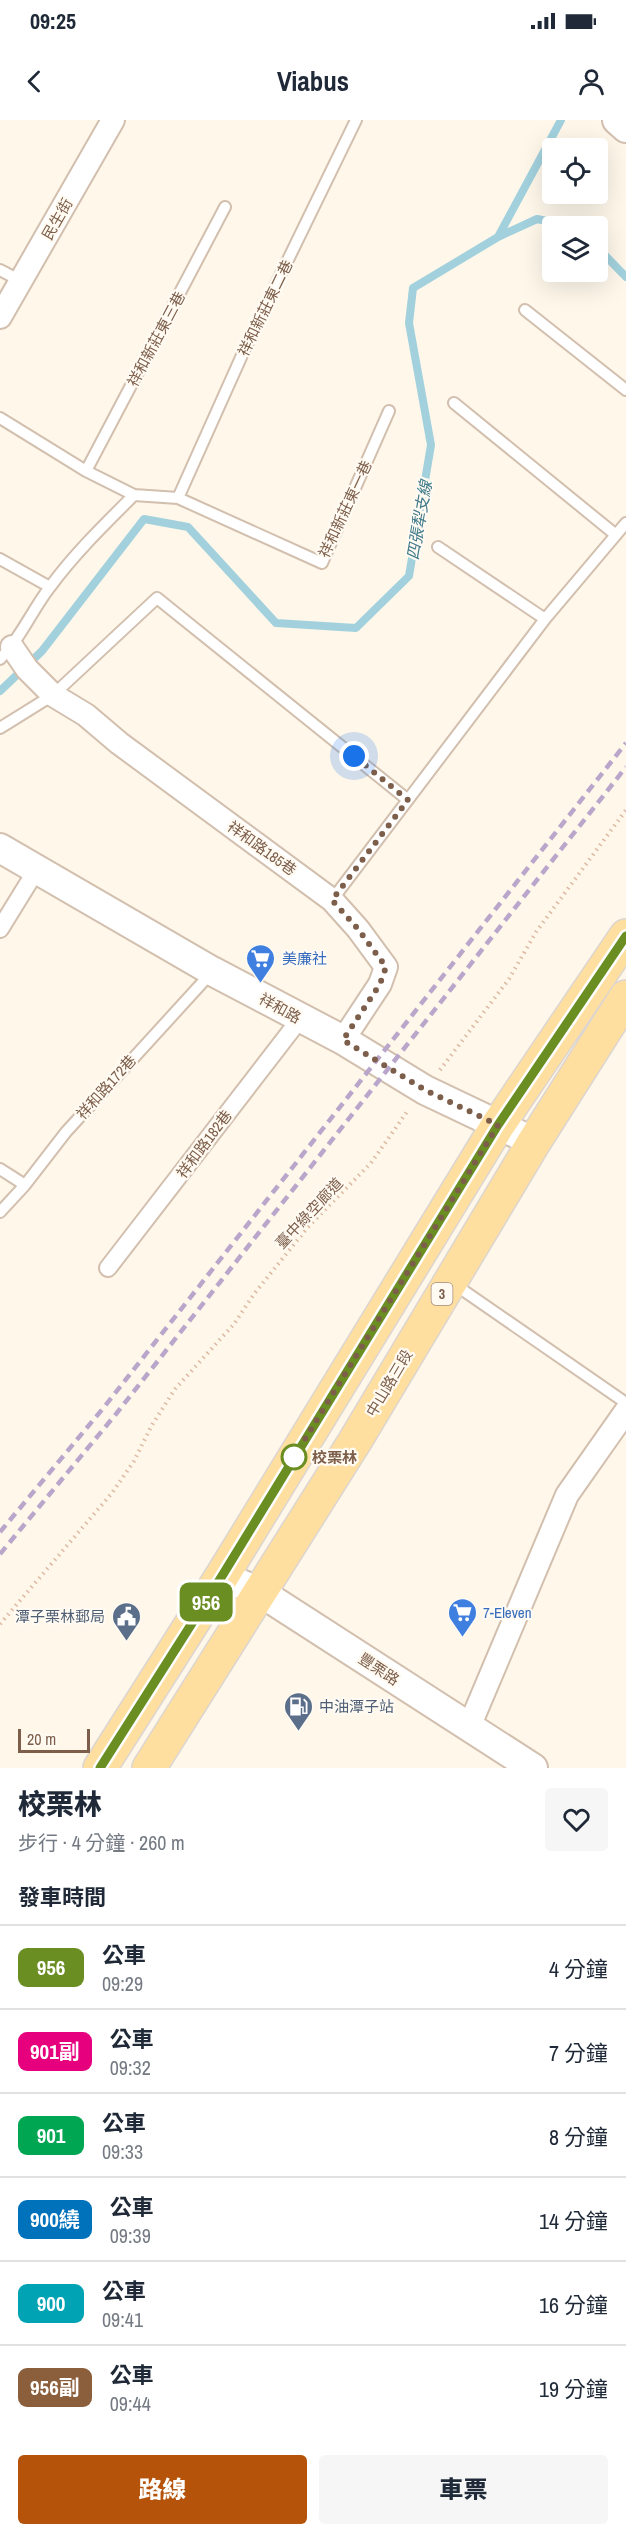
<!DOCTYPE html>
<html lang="zh-TW">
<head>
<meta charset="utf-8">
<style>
  body { margin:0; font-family:"Archivo Narrow","Noto Sans TC",sans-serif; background:#f6f6f7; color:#1f2937; height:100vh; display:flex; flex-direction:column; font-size:22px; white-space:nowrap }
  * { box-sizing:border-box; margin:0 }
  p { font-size:20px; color:#747a83 }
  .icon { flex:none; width:33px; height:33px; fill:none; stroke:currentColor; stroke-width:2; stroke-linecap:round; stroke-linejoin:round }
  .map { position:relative; height:1648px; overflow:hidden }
  .panel { display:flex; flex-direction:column; background:#fff; flex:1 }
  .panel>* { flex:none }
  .badge { padding:0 12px; border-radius:9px; font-size:21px; line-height:39px }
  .fabs { position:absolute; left:542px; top:18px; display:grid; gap:12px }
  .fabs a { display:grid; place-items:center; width:66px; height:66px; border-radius:6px; background:#fff; box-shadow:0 6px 24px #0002; font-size:30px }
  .scale { position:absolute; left:18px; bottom:15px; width:72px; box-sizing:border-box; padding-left:6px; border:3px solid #7c5e4a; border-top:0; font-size:16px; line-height:21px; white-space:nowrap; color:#7c5e4a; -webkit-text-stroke:4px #fffaf2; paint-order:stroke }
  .you { position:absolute; width:30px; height:30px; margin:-15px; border:4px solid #fff; border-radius:50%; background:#1a73e8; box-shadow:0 0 0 9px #1a73e833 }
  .map>.badge { position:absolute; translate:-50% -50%; box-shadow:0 0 0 3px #fff }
  h2 { padding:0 18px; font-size:22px; line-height:54px }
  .round { display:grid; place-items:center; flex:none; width:63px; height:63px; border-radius:6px; background:#f6f6f7 }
  .summary { display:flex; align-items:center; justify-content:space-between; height:102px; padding:0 18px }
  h1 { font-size:28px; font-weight:800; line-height:45px }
  .cta { display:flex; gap:12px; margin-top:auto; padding:12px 18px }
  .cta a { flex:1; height:69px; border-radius:6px; background:#b45309; color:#fff; font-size:24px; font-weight:800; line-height:69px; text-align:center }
  .cta a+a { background:#f6f6f7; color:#1f2937 }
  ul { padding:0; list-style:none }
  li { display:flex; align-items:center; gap:18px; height:84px; padding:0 18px; border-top:2px solid #e0e1e3 }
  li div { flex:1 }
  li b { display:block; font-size:22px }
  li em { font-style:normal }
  li .badge { min-width:66px; font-weight:700; text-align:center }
  .status { display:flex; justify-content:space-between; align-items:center; height:42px; padding:0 30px; background:#fff; direction:ltr }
  .status svg { height:16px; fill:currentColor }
  header { display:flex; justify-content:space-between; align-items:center; height:78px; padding:0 18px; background:#fff; font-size:27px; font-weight:800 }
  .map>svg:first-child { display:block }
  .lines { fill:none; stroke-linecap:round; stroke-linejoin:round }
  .stream { stroke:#a2d1dd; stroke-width:8 }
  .service-casing { stroke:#d2bfae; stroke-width:14 }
  .pedestrian-casing { stroke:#d2bfae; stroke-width:20 }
  .minor-casing { stroke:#d2bfae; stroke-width:26 }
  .tertiary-casing { stroke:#d2bfae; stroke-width:32 }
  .primary-casing { stroke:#ddd5d0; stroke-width:36 }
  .path { stroke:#dcbaa2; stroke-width:4; stroke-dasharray:1.5 4.5; stroke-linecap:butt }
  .service { stroke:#fff; stroke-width:10 }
  .pedestrian { stroke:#fff; stroke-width:16 }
  .minor { stroke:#fff; stroke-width:22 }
  .tertiary { stroke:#fff; stroke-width:28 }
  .primary { stroke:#ffdfa0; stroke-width:33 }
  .rail { stroke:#bba6cb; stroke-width:4.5; stroke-dasharray:9 6; stroke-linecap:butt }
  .line-casing { stroke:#fff; stroke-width:14 }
  .line { stroke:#6b8e23; stroke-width:9 }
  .walk { stroke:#7c5e4a; stroke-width:6; stroke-dasharray:0 10.8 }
  .stop-dot { fill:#fff; stroke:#6b8e23; stroke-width:3 }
  .labels { text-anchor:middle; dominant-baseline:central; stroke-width:4.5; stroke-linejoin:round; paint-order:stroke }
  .shield { fill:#fffaf2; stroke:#a38d7c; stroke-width:1.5 }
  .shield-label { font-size:14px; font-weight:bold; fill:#7c5e4a }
  .street-label { font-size:15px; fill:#7c5e4a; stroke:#fffaf2 }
  .shop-label { font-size:15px; fill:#366cbe; stroke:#fffaf2; text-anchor:start }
  .stop-label { font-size:15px; font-weight:bold; fill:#7c5e4a; stroke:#fffaf2; text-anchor:start }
  .service-label { font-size:15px; fill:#4e5e75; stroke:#fffaf2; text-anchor:end }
  .water-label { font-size:16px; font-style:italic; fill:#3f7a89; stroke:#fffaf2 }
</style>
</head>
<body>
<div class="status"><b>09:25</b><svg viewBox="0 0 49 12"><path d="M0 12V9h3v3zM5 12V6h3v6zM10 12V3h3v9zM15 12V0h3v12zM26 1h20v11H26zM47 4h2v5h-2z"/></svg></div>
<header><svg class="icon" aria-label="back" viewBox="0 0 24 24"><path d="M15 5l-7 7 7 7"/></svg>Viabus<svg class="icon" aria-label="person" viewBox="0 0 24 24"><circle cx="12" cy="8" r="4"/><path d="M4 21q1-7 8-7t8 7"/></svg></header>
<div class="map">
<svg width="626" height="1648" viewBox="0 0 626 1648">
  <rect width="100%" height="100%" fill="#fef7ea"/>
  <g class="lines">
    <path class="stream" d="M498 117 537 99 572 106
      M597 127 626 157
      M0 571 42 531 144 399 188 407 276 503 356 508 409 456 431 325 409 203 413 168 498 117 561 0"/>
    <defs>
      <path id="service" d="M0 150 21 161
        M525 190 626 270
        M454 283 616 415
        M0 298 86 351 134 375 178 378 322 443 389 291
        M86 351 225 87
        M178 378 247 224 356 0
        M438 427 545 499
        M0 439 50 467
        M0 539C21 518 32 490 50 467 75 433 105 404 134 375
        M0 608 53 575 157 478 408 680
        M332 780 545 499 626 403
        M0 1049 25 1065
        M0 1092 25 1065 66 1012 212 852
        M454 1164 626 1283"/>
      <path id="pedestrian" d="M0 809 37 749
        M108 1148 300 899"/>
      <path id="minor" d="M0 197 113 0
        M12 527 27 549 53 575 86 595 119 623 332 780 358 809 386 847 380 864 343 920
        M469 1607 567 1375 626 1291"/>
      <path id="tertiary" d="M617 0 626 8
        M0 728 212 851 343 920 425 970 534 1022
        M222 1456 260 1472 533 1648"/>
      <path id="primary" d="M100 1648 222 1456 498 1005 626 816
        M149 1648 355 1321 534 1022 626 877"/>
    </defs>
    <use href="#service" class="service-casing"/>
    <use href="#pedestrian" class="pedestrian-casing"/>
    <use href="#minor" class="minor-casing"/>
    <use href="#tertiary" class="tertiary-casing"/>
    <use href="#primary" class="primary-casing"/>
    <path class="path" d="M440 950 509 859 536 812 626 690
      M0 1504 112 1373 134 1341 152 1305 175 1269 234 1204 254 1174 308 1107 371 1043 409 989"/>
    <use href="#service" class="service"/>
    <use href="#pedestrian" class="pedestrian"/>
    <use href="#minor" class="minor"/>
    <use href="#tertiary" class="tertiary"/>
    <use href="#primary" class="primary"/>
    <path class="rail" d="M0 1412 105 1286 626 623
      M0 1434 116 1294 626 647"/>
  </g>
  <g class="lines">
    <defs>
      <path id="line" d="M100 1648 222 1456 498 1005 626 816"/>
    </defs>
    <use href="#line" class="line-casing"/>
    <use href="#line" class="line"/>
    <path class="walk" d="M294 1337 498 1005 425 970 343 920 380 864 386 847 358 809 332 780 408 680 354 636"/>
  </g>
  <defs>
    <symbol id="supermarket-pin" viewBox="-11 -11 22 30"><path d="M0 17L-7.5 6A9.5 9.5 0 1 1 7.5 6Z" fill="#3f7fe0" stroke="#fffaf2"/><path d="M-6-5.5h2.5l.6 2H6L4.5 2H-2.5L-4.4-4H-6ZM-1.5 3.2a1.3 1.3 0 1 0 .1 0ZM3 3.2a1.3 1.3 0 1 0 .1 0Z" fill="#fff"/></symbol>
    <symbol id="civic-pin" viewBox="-11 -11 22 30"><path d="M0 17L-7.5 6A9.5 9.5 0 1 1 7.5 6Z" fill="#5c6f8a" stroke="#fffaf2"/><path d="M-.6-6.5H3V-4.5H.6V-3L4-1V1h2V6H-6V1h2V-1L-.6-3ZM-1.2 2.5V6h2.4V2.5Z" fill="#fff"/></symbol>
    <symbol id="fuel-pin" viewBox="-11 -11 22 30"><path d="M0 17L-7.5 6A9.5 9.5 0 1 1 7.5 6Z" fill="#5c6f8a" stroke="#fffaf2"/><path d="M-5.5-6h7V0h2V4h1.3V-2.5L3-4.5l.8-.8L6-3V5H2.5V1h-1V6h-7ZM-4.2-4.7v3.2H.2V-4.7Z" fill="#fff"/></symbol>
  </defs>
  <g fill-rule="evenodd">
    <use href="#supermarket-pin" x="244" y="822" width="33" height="45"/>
    <use href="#supermarket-pin" x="446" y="1476" width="33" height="45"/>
    <use href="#civic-pin" x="110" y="1480" width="33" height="45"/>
    <use href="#fuel-pin" x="282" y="1570" width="33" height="45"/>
  </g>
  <circle class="stop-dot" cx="294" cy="1337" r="12"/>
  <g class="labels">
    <rect class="shield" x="431.5" y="1163" width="21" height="22" rx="4.5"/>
    <g class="shield-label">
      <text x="442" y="1174">3</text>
    </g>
    <g class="street-label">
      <text transform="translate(57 99) rotate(-60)">民生街</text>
      <text transform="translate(265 188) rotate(-64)">祥和新莊東二巷</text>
      <text transform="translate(156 219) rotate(-62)">祥和新莊東三巷</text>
      <text transform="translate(345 389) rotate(-65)">祥和新莊東一巷</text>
      <text transform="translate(262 728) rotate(36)">祥和路185巷</text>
      <text transform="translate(280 888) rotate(29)">祥和路</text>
      <text transform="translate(106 967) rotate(-48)">祥和路172巷</text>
      <text transform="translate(204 1024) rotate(-53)">祥和路182巷</text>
      <text transform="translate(309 1093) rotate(-47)">臺中綠空廊道</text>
      <text transform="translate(389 1263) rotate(-59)">中山路三段</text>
      <text transform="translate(379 1549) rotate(33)">豐栗路</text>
    </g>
    <g class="shop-label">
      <text x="282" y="838">美廉社</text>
      <text x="483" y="1492">7-Eleven</text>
    </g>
    <g class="stop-label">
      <text x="312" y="1337">校栗林</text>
    </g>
    <g class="service-label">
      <text x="105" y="1496">潭子栗林郵局</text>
      <text x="319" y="1586" text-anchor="start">中油潭子站</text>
    </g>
    <g class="water-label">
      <text transform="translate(419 400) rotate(-80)">四張犁支線</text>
    </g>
  </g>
</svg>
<div class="fabs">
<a><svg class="icon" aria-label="locate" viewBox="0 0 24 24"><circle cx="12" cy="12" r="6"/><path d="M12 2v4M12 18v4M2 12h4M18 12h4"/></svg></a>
<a><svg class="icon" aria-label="layers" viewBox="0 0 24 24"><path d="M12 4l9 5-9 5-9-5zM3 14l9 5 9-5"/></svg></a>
</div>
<div class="scale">20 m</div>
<div class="you" style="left:354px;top:636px"></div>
<b class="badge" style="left:206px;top:1482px;background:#6b8e23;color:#fff">956</b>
</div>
<section class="panel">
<div class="summary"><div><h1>校栗林</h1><p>步行 · 4 分鐘 · 260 m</p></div><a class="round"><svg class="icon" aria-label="heart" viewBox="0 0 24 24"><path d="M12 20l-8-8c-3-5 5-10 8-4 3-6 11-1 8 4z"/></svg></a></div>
<h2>發車時間</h2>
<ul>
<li><span class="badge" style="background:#6b8e23;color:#fff">956</span><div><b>公車</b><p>09:29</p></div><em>4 分鐘</em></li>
<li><span class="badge" style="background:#e6007e;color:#fff">901副</span><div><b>公車</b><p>09:32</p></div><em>7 分鐘</em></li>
<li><span class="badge" style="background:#00a651;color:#fff">901</span><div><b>公車</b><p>09:33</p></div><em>8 分鐘</em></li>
<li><span class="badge" style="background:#0072bc;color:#fff">900繞</span><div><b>公車</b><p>09:39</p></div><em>14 分鐘</em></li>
<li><span class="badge" style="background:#00a3b4;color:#fff">900</span><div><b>公車</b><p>09:41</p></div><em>16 分鐘</em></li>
<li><span class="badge" style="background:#8b5e3c;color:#fff">956副</span><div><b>公車</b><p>09:44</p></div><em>19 分鐘</em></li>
</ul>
<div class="cta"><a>路線</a><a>車票</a></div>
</section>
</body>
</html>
